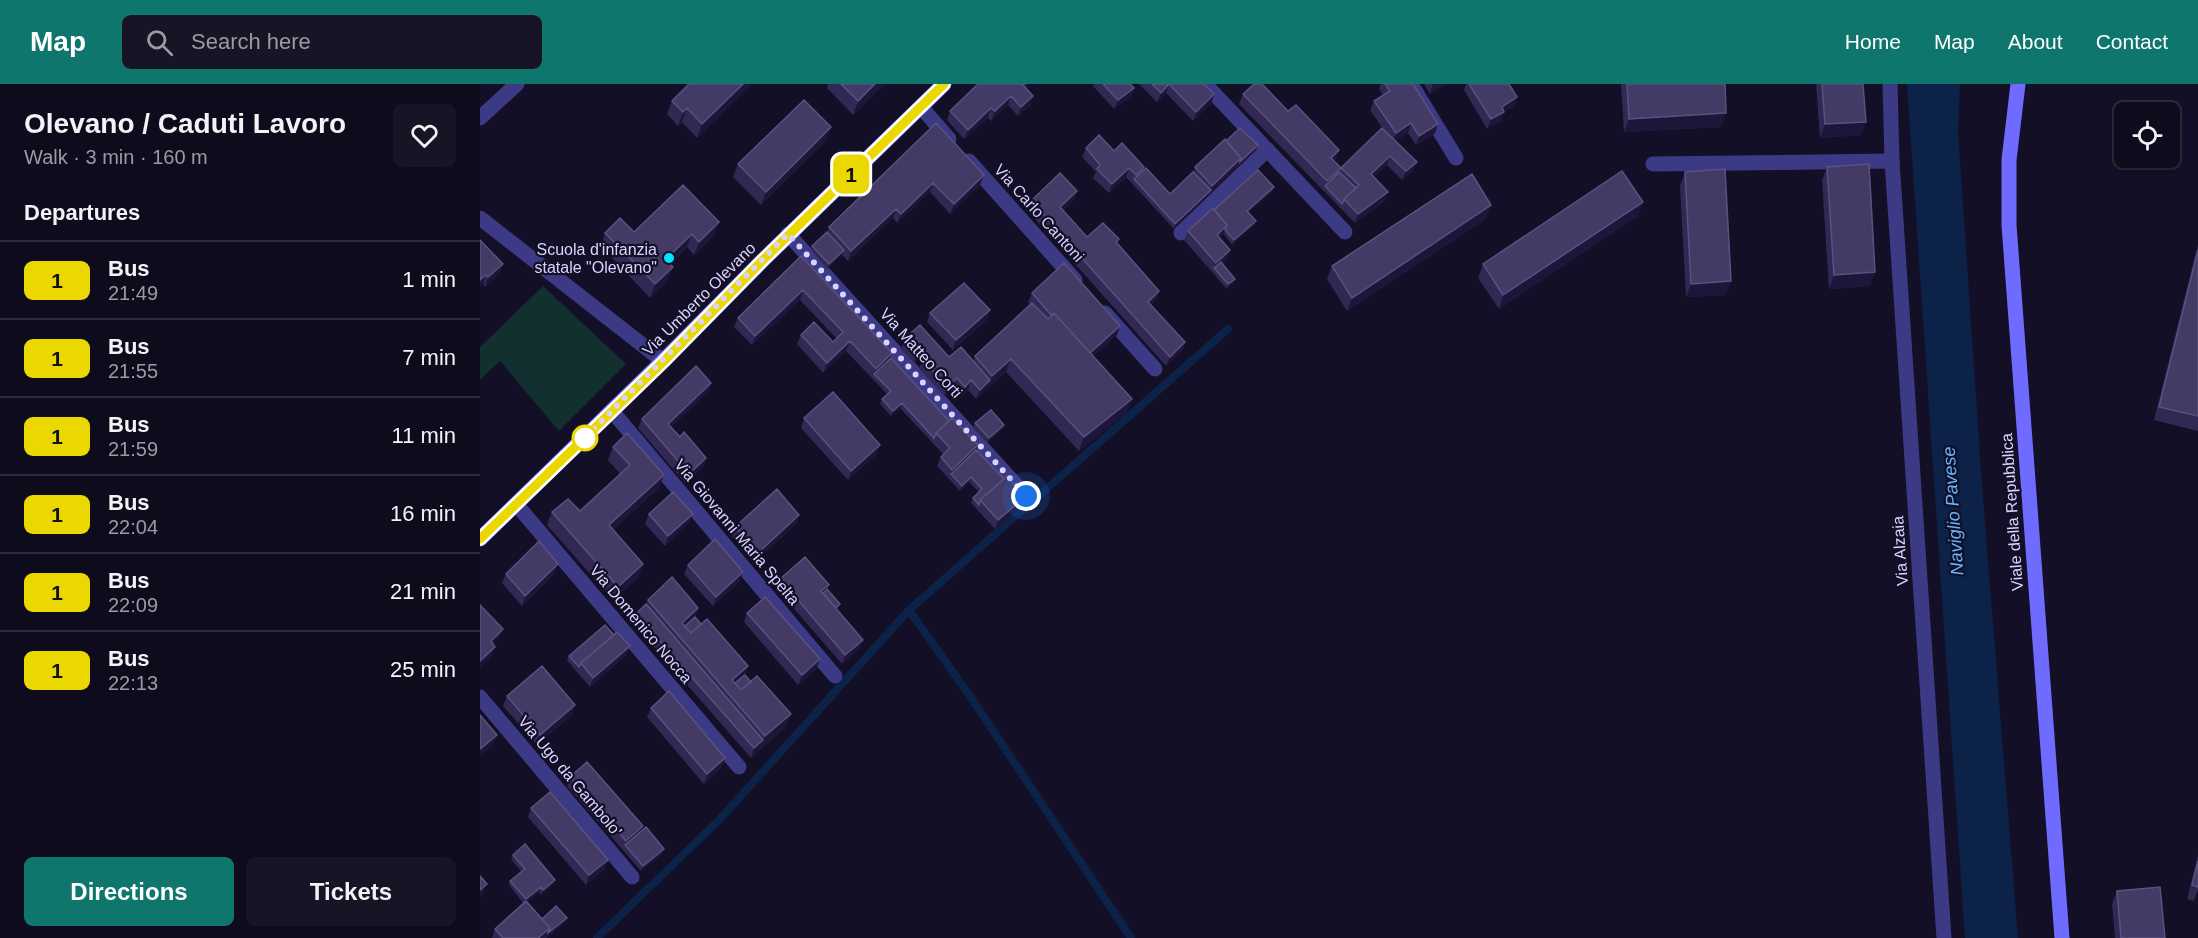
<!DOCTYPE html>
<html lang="en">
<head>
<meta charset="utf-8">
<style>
  body { margin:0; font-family:Helvetica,sans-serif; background:#171425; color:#f1f3f6; height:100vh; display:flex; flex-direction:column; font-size:22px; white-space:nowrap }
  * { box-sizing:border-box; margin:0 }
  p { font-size:20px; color:#9b9ba3 }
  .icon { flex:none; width:33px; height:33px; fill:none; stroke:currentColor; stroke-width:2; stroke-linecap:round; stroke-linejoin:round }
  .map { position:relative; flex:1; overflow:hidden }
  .side { display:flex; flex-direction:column; background:#0e0b1c; width:480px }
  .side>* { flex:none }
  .badge { padding:0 12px; border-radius:9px; font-size:21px; line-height:39px }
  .buttons { position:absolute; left:1634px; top:18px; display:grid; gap:12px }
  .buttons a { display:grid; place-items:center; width:66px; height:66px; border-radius:9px; background:#0e0b1c; box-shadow:0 2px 4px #0004,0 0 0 2px #2e2b3b; font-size:30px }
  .you { position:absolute; width:30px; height:30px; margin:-15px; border:4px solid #fff; border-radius:50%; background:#1a73e8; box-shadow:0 0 0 9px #1a73e833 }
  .map>.badge { position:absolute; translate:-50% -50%; box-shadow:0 0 0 3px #fff }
  h2 { padding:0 24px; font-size:22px; line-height:54px }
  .round { display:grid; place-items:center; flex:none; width:63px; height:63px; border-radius:9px; background:#171425 }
  .summary { display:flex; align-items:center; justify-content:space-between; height:102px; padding:0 24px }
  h1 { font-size:28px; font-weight:700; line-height:45px }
  .primary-button { display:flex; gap:12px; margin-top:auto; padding:12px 24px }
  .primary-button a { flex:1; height:69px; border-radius:9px; background:#0f766e; color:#fff; font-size:24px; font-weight:700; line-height:69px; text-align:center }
  .primary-button a+a { background:#171425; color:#f1f3f6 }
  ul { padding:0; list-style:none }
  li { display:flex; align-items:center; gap:18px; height:78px; padding:0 24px; border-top:2px solid #2e2b3b }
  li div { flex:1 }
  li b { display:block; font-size:22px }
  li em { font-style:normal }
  li .badge { min-width:66px; font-weight:700; text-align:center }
  header { display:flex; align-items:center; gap:36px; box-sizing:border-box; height:84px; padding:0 30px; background:#0f766e; color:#fff }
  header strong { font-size:28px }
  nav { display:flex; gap:33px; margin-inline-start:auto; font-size:21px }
  .search { width:420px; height:54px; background:#171425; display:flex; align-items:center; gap:15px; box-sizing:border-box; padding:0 21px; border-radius:9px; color:#9b9ba3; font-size:22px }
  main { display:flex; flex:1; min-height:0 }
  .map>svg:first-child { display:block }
  .green { fill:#12302f }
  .water { fill:#0c2248 }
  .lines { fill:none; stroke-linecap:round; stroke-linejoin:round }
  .stream { stroke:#0c2248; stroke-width:8 }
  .lane { stroke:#3d3a85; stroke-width:15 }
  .street { stroke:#3d3a85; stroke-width:15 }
  .secondary { stroke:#6f6bff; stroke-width:15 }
  .wall { fill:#312854 }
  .shaded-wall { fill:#1d163a }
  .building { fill:#433a66; stroke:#5a527e; stroke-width:1.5 }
  .line-casing { stroke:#fff; stroke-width:14 }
  .line { stroke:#ead800; stroke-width:9 }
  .walk { stroke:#d9d4ff; stroke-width:6; stroke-dasharray:0 10.8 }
  .poi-dot { fill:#00e5ff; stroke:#130f26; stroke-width:2 }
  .stop-dot { fill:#fff; stroke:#ead800; stroke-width:3 }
  .labels { text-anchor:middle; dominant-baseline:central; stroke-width:4.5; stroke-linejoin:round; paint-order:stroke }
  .street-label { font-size:16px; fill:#d9d4ff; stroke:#130f26 }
  .poi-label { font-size:16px; fill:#d9d4ff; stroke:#130f26; text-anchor:end }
  .water-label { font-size:18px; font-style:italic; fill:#62b6ff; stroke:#130f26 }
</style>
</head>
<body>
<header>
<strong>Map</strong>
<div class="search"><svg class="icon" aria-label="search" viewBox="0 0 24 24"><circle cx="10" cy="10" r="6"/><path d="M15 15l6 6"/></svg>Search here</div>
<nav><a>Home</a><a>Map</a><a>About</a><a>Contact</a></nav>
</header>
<main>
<section class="side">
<div class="summary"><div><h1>Olevano / Caduti Lavoro</h1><p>Walk · 3 min · 160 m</p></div><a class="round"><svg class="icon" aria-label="heart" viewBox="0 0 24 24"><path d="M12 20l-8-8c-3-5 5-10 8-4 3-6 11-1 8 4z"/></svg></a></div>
<h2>Departures</h2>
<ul>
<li><span class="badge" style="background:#ead800;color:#111">1</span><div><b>Bus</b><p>21:49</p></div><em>1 min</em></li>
<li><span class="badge" style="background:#ead800;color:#111">1</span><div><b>Bus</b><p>21:55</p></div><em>7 min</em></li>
<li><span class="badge" style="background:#ead800;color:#111">1</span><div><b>Bus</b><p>21:59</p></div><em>11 min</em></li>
<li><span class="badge" style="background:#ead800;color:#111">1</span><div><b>Bus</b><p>22:04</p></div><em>16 min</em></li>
<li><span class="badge" style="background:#ead800;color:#111">1</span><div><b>Bus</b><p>22:09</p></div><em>21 min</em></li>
<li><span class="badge" style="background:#ead800;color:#111">1</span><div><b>Bus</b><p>22:13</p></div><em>25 min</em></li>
</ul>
<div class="primary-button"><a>Directions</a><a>Tickets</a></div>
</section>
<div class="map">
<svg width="1718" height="854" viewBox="0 0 1718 854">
  <rect width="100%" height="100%" fill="#130f26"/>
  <path class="green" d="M63 202 146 280 79 347 20 277 0 296V263Z"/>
  <path class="water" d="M1427 0H1480L1478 47 1502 401 1538 854H1485Z"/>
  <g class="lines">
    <path class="stream" d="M429 526 492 615 651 854
      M117 854 240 735 429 526 748 245"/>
    <path class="lane" d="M441 23 469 55
      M489 77 595 196
      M1173 80 1412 77
      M701 149 787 66
      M625 229 675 285"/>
    <path class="street" d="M725 0 865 148
      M931 0 976 74
      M1410 0 1412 77 1464 854
      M0 34 37 0
      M0 134 183 277
      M308 150 546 412
      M132 327 355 592
      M36 420 259 683
      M0 613 152 793"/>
    <path class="secondary" d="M1538 0 1529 76V141L1582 854
      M0 455 183 277 283 176 464 0"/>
  </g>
  <path class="wall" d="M209 0H272L217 54 202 38 198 42 187 30 192 17Z
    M348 0H405L373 31 347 4Z
    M498 0H551L546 4 553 12 550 22 538 32 528 21 511 37 508 34 484 55 467 36 470 27Z
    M614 0H650L654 4 651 13 634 25 613 2Z
    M659 0H724L734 10 731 20 713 37 686 9 677 18Z
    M901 0H933L958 40 955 49 936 61 928 49 915 57 933 87 922 96 907 81 894 93 905 117 875 139 759 20 763 10 808 27 859 66 856 75 854 77 861 84 903 45 890 26 894 17 903 11 899 5Z
    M944 0H966L950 10Z
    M986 0H1029L1037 13 1034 22 1024 28 1021 37 1007 45 984 6Z
    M1141 0H1245L1241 43 1144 48Z
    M1336 0H1383L1381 51 1340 54Z
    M456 39 500 101 470 130 450 108 417 139 413 134 368 177 362 171 347 185 331 166 332 162 347 148 349 143Z
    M346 57 281 121 253 93 258 80Z
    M746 57 776 66 694 145 646 93 629 109 613 94 616 88 602 73 606 64 634 67 664 83 663 87 690 110 713 88 715 83Z
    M1347 83 1390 202 1349 205 1342 96Z
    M1205 88 1246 211 1206 213 1200 102Z
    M203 101 234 152 214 171 207 163 190 180 188 196 170 214 121 162 125 149 154 148Z
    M794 103 792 108 769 128 774 141 752 161 744 150 740 154 750 166 747 175 742 180 755 195 753 199 747 205 704 156 708 147 734 126Z
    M597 107 593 117 583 126 607 153 639 155 637 160 679 207 676 216 671 221 705 258 701 268 686 282 547 126 551 117Z
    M1163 118 1158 132 1019 225 998 194 1003 180Z
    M1006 135 867 227 847 195 852 182Z
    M0 156 23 180 19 190 5 203 3 200Z
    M1718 160V347L1674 336Z
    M321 172 411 274 496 366 542 422 515 445 491 419 493 414 499 408 489 398 480 407 457 382 461 373 463 370 420 324 411 332 400 320 402 315 407 310 366 267 343 289 317 260 321 251 353 258 357 255 320 216 272 261 254 243 258 234Z
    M552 209 640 242 637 251 613 272 647 328 599 367 526 288 496 315 488 306 481 312 474 303 464 312 439 285 442 277 439 274 434 279 421 265 424 255 469 273 493 277 495 272 551 221 548 218Z
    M510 226 507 236 473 266 447 238 450 229Z
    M231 299 228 308 191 343 200 353 226 374 223 383 205 399 158 344 162 335Z
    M324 334 397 370 368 396 321 344Z
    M495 339 524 341 522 345 507 359 493 344Z
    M133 363 184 391 179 404 133 446 163 480 158 494 133 516 67 441 72 428 100 427 140 390 128 376Z
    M169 430 209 439 185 462 165 440Z
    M316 440 274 479 252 453 255 443Z
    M208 481 260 497 233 522 204 490Z
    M75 489 42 522 22 499 26 490Z
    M300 495 349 501 347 505 358 525 357 526 379 565 362 580 296 504Z
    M168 516 218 524 215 533 221 540 268 582 265 591 306 643 271 674 153 539 156 530 166 520Z
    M267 529 340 575 336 585 318 601 264 538Z
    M134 551 150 562 146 571 110 603 87 576 89 572Z
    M27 612 95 621 92 631 57 661 23 622Z
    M171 624 242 683 224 700 167 633Z
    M90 693 161 748 182 770 161 787 87 702Z
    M51 724 128 776 124 786 106 801 48 733Z
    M33 771 73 801 61 811 59 808 47 818 62 835 87 834 85 838 66 854H12L15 845 43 819 29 801 30 797 41 787 31 775Z
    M1718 771V806L1714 817 1707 815Z
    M1637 807 1685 854H1635L1632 820Z"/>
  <path class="shaded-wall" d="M263 0H272L217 54 222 40Z
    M395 0H405L373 31 378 17Z
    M545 0H551L540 10 543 1Z
    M689 0 686 9 677 18 681 9Z
    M953 0H966L950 10Z
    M654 4 651 13 634 25 638 16Z
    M734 10 731 20 713 37 716 28Z
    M531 12 528 21 511 37 515 27Z
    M553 12 550 22 538 32 541 23Z
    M1037 13 1034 22 1024 28 1021 37 1007 45 1011 35 1022 23Z
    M207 24 202 38 198 42 203 28Z
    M511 24 508 34 484 55 488 46Z
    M1246 29 1241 43 1144 48 1149 35Z
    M1386 38 1381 51 1340 54 1345 40Z
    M931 39 928 49 912 59 916 49Z
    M958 40 955 49 936 61 939 52Z
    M351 43 346 57 281 121 286 108Z
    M778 61 776 66 694 145 695 140 731 106 732 102 761 74Z
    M859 66 856 75 848 84 851 74Z
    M910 72 907 81 887 99 891 90Z
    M937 78 933 87 922 96 926 87Z
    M664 83 661 92 654 95 656 91Z
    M649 84 646 93 629 109 632 100Z
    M861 84 858 93 845 102 843 107 847 97Z
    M504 91 500 101 470 130 474 120Z
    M453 99 450 108 417 139 421 130Z
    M794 103 792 108 766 131 767 127Z
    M597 107 593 117 576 132 580 123Z
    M908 108 905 117 875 139 878 130Z
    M1163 118 1158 132 1019 225 1023 211Z
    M1011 121 1006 135 867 227 872 214Z
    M416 125 413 134 368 177 371 167Z
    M776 137 774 141 752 161 754 156Z
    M239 138 234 152 214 171 219 158Z
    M747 141 744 150 734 161 737 151Z
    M212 150 207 163 181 189 186 175Z
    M364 166 362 171 347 185 349 180Z
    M750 166 747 175 736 185 734 184 733 188 736 179Z
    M23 180 19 190 5 203 8 193Z
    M193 183 188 196 170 214 175 200Z
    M1395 188 1390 202 1349 205 1354 191Z
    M6 191 3 200 0 203V196Z
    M755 195 753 199 747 205 748 200Z
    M1251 197 1246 211 1206 213 1211 200Z
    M323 206 320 216 272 261 275 252Z
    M679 207 676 216 664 227 668 218Z
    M510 226 507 236 473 266 476 256Z
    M640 242 637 251 604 281 607 271Z
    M370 257 366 267 343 289 347 279Z
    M705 258 701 268 686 282 690 273Z
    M443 265 439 274 434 279 437 270Z
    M412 269 409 279 394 290 396 285Z
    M531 275 526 288 507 306 512 292Z
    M477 294 474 303 464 312 468 303Z
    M491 296 488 306 481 312 485 303Z
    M510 296 507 306 496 315 500 306Z
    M231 299 228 308 185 349 188 340Z
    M652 315 647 328 599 367 604 353Z
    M422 319 420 324 411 332 413 327Z
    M524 341 522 345 507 359 509 354Z
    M400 361 397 370 368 396 371 387Z
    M498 361 495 371 471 390 472 386Z
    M226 374 223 383 205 399 209 390Z
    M184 391 179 404 124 455 129 441Z
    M491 393 489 398 480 407 482 402Z
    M545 413 542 422 515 445 518 436Z
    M213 430 209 439 185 462 188 452Z
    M319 431 316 440 274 479 278 469Z
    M78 480 75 489 42 522 45 512Z
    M163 480 158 494 133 516 138 503Z
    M263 488 260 497 233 522 236 513Z
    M349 501 345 510 341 513V507Z
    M218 524 213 537 201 549 202 539Z
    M23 545 19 554 7 566 11 557Z
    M383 556 379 565 362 580 365 571Z
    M150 562 146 571 110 603 113 594Z
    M15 563 12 572 0 584V577Z
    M340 575 336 585 318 601 322 591Z
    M268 582 264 595 251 607 252 596Z
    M95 621 92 631 57 661 60 651Z
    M311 630 306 643 271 674 274 664 283 656 285 652Z
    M17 651 14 660 0 672V665Z
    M245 674 242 683 224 700 227 690Z
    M163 742 160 752 145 761 146 757Z
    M184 765 182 770 161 787 163 782Z
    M128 776 124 786 106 801 109 791Z
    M75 796 73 801 61 811 63 806Z
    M7 800 3 810 0 813V806Z
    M61 803 59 808 44 820 46 815Z
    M87 834 85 838 67 853 68 849Z
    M70 844 67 853 58 854Z"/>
  <path class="building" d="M209 0H263L222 40 207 24 203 28 192 17Z
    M361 0H395L378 17Z
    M498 0H545L543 1 553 12 541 23 531 12 515 27 511 24 488 46 470 27Z
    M623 0H650L654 4 638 16Z
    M672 0H724L734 10 716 28 689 0 681 9Z
    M774 0H782L808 27 816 21 859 66 851 74 861 84 847 97 763 10Z
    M905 0H933L958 40 939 52 931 39 916 49 894 17 910 7Z
    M989 0H1029L1037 13 1022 23 1024 28 1011 35Z
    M1147 0H1245L1246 29 1149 35Z
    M1342 0H1383L1386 38 1345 40Z
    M324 16 351 43 286 108 258 80Z
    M456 39 504 91 474 120 453 99 421 130 416 125 371 167 349 143Z
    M760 44 778 61 760 78 761 74 746 57Z
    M902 44 937 78 926 87 910 72 891 90 908 108 878 130 864 115 879 101 861 84Z
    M619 51 634 67 642 59 664 83 656 91 649 84 632 100 617 85 620 81 606 64Z
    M745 55 761 74 732 102 715 83Z
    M1389 80 1395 188 1354 191 1347 83Z
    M666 84 690 110 713 88 731 106 695 140 654 95Z
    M1245 85 1251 197 1211 200 1205 88Z
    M778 86 794 103 767 127 776 137 754 156 745 146 747 141 734 126Z
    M1142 87 1163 118 1023 211 1003 180Z
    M859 88 876 104 864 115 862 120 845 102Z
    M580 89 597 107 580 123 607 153 623 139 639 155 636 158 679 207 668 218 705 258 690 273 551 117Z
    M992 90 1011 121 872 214 852 182Z
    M203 101 239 138 219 158 212 150 186 175 193 183 175 200 125 149 140 134 154 148Z
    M733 124 747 141 737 151 750 166 736 179 708 147Z
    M347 148 364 166 349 180 332 162Z
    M0 156 23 180 8 193 6 191 0 196Z
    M1718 166V332L1679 323Z
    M321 172 412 269 396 285 370 257 347 279 321 251 334 238 353 258 363 248 323 206 275 252 258 234Z
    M741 178 755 195 748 200 734 184Z
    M584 179 640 242 610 269 574 229 572 232 552 209Z
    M484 199 510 226 476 256 450 229Z
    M552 219 568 235 574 229 652 315 604 353 531 275 512 292 495 272Z
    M440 241 469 273 481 263 510 296 500 306 491 296 485 303 477 294 468 303 443 276 448 271 443 265 437 270 424 255Z
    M411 274 469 337 456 349 454 354 422 319 413 327 402 315 411 307 394 290Z
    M216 282 231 299 188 340 200 353 204 348 226 374 209 390 162 335Z
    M353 308 400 361 371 387 324 334Z
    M511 326 524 341 509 354 495 339Z
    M472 334 498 361 472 386 461 373 470 364 456 349Z
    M147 349 184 391 129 441 163 480 138 503 72 428 88 415 100 427 150 381 133 363Z
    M496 366 524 395 500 416 499 421 493 414 502 405 491 393 482 402 471 390Z
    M527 392 545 413 518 436 500 416Z
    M297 405 319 431 278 469 255 443Z
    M193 408 213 430 188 452 169 430Z
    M235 455 263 488 236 513 208 481Z
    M59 457 78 480 45 512 26 490Z
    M325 473 349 501 341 507 383 556 365 571 300 495Z
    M192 493 218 524 202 539 211 549 227 535 268 582 252 596 261 606 277 592 311 630 285 652 168 516Z
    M347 505 360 520 356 524 343 509Z
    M285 513 340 575 322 591 267 529Z
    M166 520 283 656 274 664 156 530Z
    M0 521 23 545 11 557 15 563 0 577Z
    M215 533 221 540 211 549 205 542Z
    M125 541 134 551 101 579 99 583 89 572Z
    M137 548 150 562 113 594 101 579Z
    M62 582 95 621 60 651 27 612Z
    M265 591 271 598 261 606 255 599Z
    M189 607 245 674 227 690 171 624Z
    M0 631 17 651 0 665Z
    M107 678 163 742 146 757 90 693Z
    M70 708 128 776 109 791 51 724Z
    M166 743 184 765 163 782 145 761Z
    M45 760 75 796 63 806 61 803 46 815 30 797 45 785 33 771Z
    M1718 777V803L1712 801Z
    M0 792 7 800 0 806Z
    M1680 803 1685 854H1641L1637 807Z
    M46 817 70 844 58 854H23L15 845Z
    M76 822 87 834 68 849 70 844 62 835Z"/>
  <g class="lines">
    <defs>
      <path id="line" d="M0 455 183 278 283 176 464 0"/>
    </defs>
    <use href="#line" class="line-casing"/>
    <use href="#line" class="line"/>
    <path class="walk" d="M105 354 102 357 308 150 546 412"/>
  </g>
  <circle class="poi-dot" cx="189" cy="174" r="6"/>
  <circle class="stop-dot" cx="105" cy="354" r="12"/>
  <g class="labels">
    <g class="street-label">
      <text transform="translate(559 129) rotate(48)">Via Carlo Cantoni</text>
      <text transform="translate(219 215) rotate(-45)">Via Umberto Olevano</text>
      <text transform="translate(441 269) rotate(48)">Via Matteo Corti</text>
      <text transform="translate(1532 428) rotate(-94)">Viale della Repubblica</text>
      <text transform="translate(257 448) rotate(50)">Via Giovanni Maria Spelta</text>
      <text transform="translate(1420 467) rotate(-94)">Via Alzaia</text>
      <text transform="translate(161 540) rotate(50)">Via Domenico Nocca</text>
      <text transform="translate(90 692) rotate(50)">Via Ugo da Gambolo'</text>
    </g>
    <g class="poi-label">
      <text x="177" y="165">Scuola d'infanzia<tspan x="177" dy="18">statale "Olevano"</tspan></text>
    </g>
    <g class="water-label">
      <text transform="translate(1473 427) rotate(-94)">Naviglio Pavese</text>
    </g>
  </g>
</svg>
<div class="buttons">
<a><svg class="icon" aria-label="locate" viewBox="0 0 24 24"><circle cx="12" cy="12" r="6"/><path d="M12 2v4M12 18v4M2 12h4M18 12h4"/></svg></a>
</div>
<div class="you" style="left:546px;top:412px"></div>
<b class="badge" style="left:371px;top:90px;background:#ead800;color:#111">1</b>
</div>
</main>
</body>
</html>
